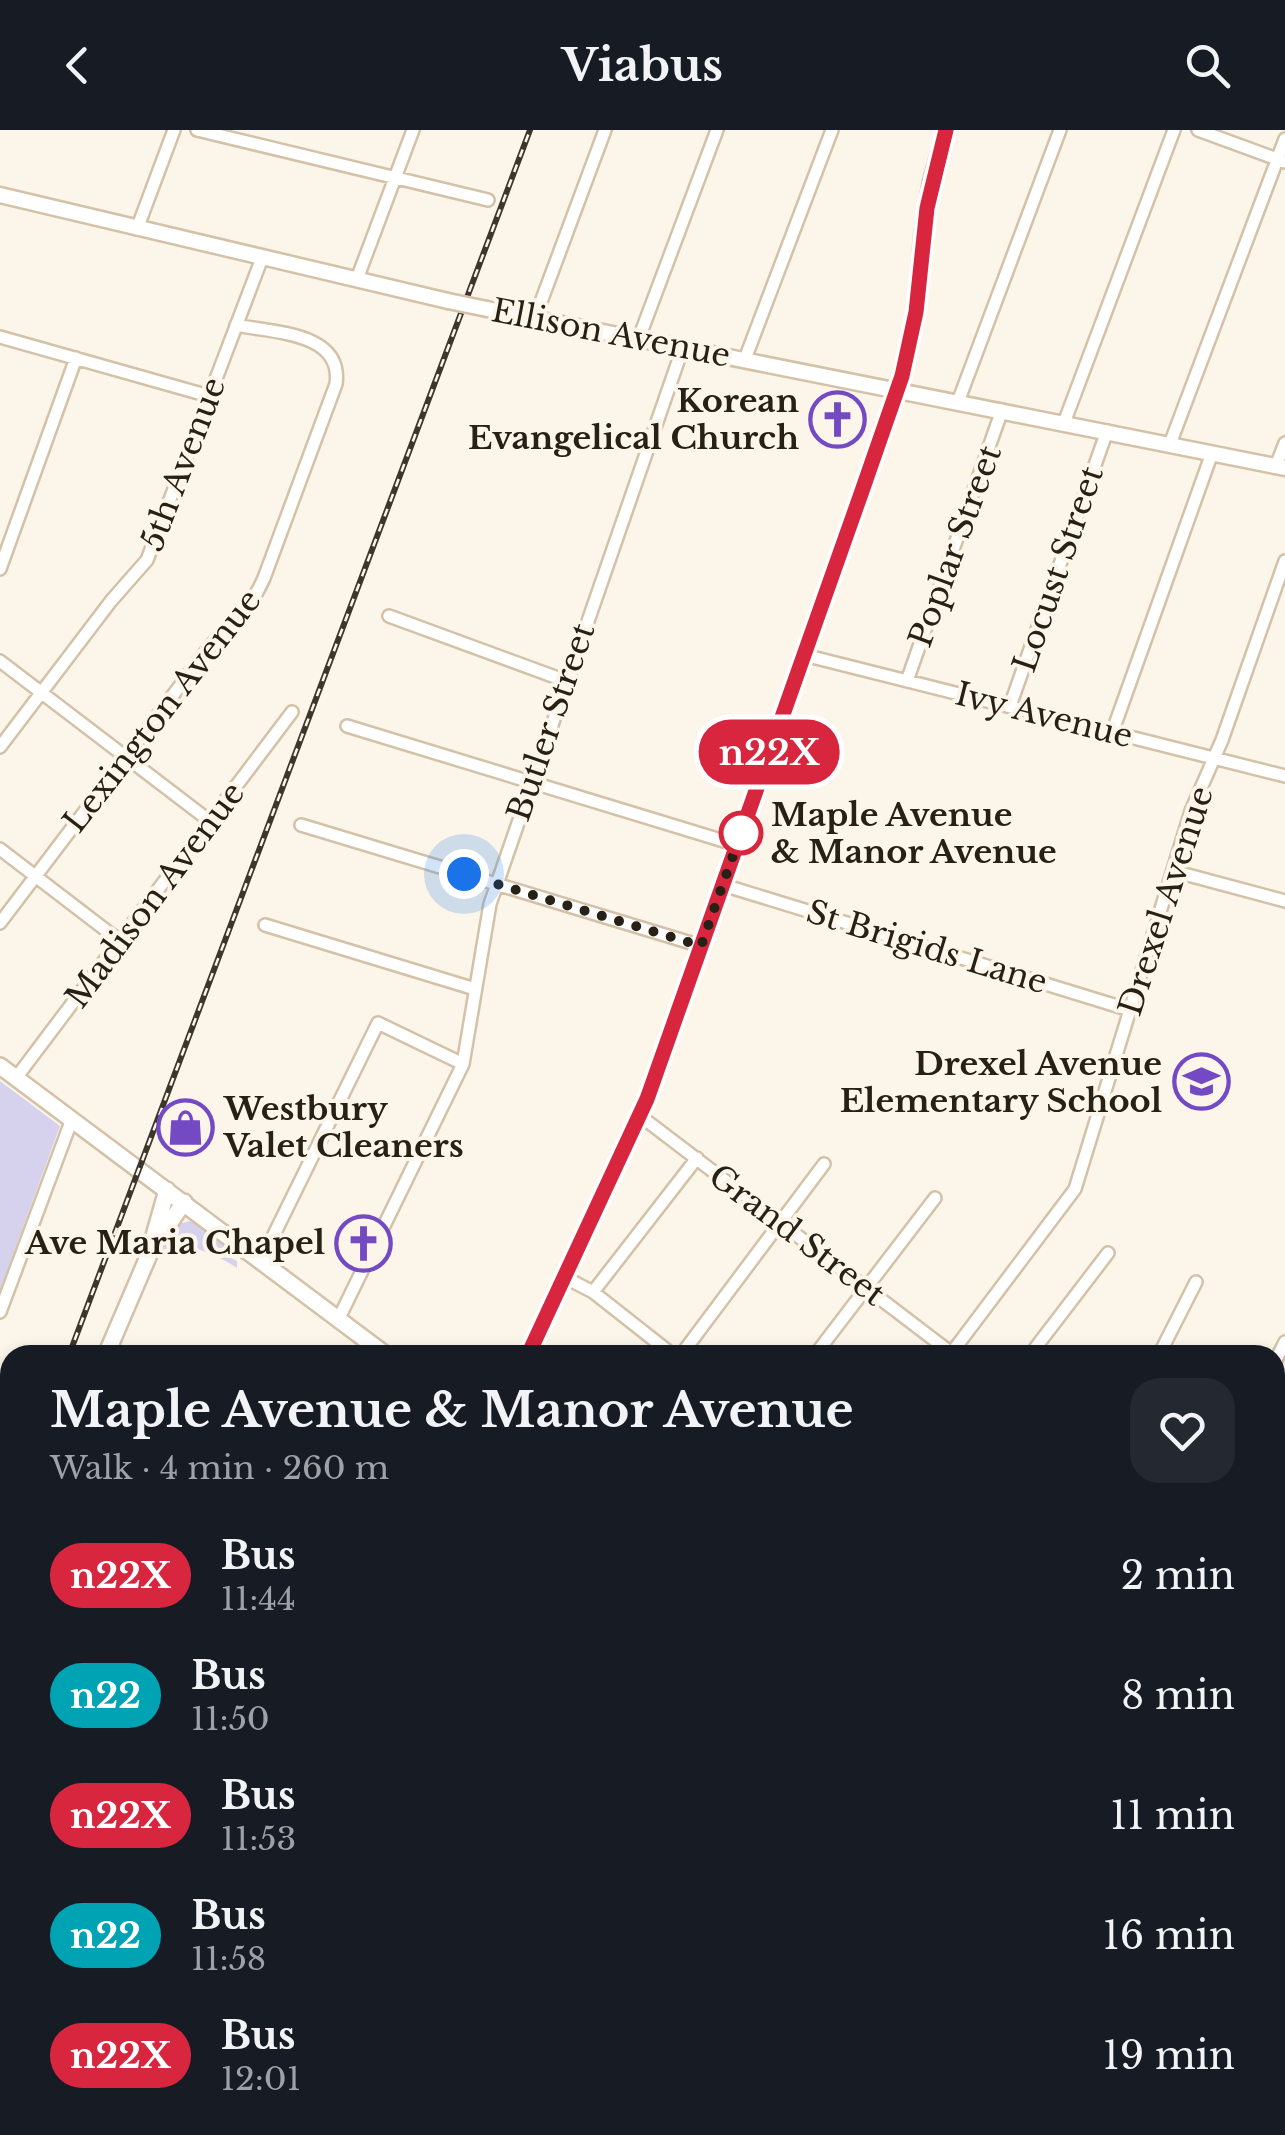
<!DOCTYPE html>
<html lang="en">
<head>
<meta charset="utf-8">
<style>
  body { margin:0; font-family:"Libre Baskerville",serif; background:#242831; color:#f1f3f6; height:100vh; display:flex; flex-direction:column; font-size:38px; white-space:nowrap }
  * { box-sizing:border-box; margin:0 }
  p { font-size:32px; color:#9ea1a6 }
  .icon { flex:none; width:55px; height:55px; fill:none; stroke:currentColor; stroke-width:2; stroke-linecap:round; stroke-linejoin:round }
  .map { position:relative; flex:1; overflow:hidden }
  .panel { position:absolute; left:0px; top:1215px; width:1285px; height:790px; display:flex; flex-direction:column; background:#171b24; border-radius:30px 30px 0 0; box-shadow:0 5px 15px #0003 }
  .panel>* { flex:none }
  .badge { padding:0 20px; border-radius:32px; font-size:35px; line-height:65px }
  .you { position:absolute; width:50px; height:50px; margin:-25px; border:8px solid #fff; border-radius:50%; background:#1a73e8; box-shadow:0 0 0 15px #1a73e833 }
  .map>.badge { position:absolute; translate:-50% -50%; box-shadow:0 0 0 5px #fff }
  .round { display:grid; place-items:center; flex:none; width:105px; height:105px; border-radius:30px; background:#242831 }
  .headline { display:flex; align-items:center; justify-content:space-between; height:170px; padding:0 50px }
  h1 { font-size:48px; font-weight:800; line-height:75px }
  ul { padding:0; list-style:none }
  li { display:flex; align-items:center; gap:30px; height:120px; padding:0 50px }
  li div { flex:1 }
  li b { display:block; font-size:38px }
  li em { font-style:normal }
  li .badge { min-width:110px; font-weight:700; text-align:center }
  header { display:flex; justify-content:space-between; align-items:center; height:130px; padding:0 50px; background:#171b24; font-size:45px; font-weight:800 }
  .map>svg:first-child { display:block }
  .green { fill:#d6d1ec }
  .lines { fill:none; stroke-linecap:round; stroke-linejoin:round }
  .minor-casing { stroke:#d3c2a8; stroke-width:16 }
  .tertiary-casing { stroke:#d3c2a8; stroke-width:19 }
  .secondary-casing { stroke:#d3c2a8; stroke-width:20 }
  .minor { stroke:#fff; stroke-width:11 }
  .tertiary { stroke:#fff; stroke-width:14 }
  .secondary { stroke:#fff; stroke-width:15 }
  .rail-casing { stroke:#3c362c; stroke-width:6 }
  .rail { stroke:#fcf5ea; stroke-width:2.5; stroke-dasharray:8; stroke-linecap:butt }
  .tertiary-bridge-casing { stroke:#d3c2a8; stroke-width:19; stroke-linecap:butt }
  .tertiary-bridge { stroke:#fff; stroke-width:14 }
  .line-casing { stroke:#fff; stroke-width:22 }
  .line { stroke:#d7263d; stroke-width:15 }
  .walk { stroke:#262016; stroke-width:10; stroke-dasharray:0 18 }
  .stop-dot { fill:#fff; stroke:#d7263d; stroke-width:5 }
  .labels { text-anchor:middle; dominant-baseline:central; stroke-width:8; stroke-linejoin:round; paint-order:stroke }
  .street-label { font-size:32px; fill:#262016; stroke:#fcf5ea }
  .poi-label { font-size:32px; font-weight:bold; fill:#262016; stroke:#fcf5ea; text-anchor:end }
  .stop-label { font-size:32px; font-weight:bold; fill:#262016; stroke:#fcf5ea; text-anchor:start }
</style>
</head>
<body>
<header><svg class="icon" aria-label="back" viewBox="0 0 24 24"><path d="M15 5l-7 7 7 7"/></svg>Viabus<svg class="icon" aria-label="search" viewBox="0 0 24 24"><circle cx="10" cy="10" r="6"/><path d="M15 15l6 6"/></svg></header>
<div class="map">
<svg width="1285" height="2005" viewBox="0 0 1285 2005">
  <rect width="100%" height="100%" fill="#fcf5ea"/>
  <path class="green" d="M0 951 60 996 0 1160Z
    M190 1091 229 1115 227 1126 237 1131V1138C225 1129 189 1113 172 1115L160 1128 157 1126 175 1095Z
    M1015 1995H1163L1156 2005H1008Z"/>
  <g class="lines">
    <defs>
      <path id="minor" d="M197 0 488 70
        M1198 0 1285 32
        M137 99 174 0
        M357 149 413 0
        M535 188 605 0
        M0 207 209 266
        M639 208 717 0
        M745 229 832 0
        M958 272 1060 0
        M1064 293 1174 0
        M1170 314 1285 9
        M1276 336 1285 313
        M0 439 76 228
        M389 486 566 551
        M804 525 1285 646
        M0 531 211 692
        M907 551 1002 280
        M1010 576 1107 301
        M347 596 737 715
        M1112 603 1212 323
        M0 617 111 471 147 430 262 128
        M301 695 701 816
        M0 719 120 811
        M1173 741 1285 771
        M723 755 1130 880
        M0 793 211 515C233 494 252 476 264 448L336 254C343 202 274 203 236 195
        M265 795 475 859
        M16 948 292 582
        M639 985 954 1225
        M261 1131 378 893 463 934
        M564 1147 593 1162 673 1225
        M593 1162 697 1028
        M0 1182 72 989
        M339 1188 463 934 490 774 683 217
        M681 1225 824 1034
        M815 1225 935 1068
        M950 1225 1075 1059 1191 681 1222 610 1285 431
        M1030 1225 1108 1123
        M1159 1225 1196 1152
        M1275 1232 1285 1212
        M1275 1423 1285 1428
        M1275 1473 1285 1452
        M0 1613 10 1616
        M1275 1619 1285 1624
        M1275 1714 1285 1693
        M1275 1949 1285 1931
        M0 1970H10
        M877 1995 893 2005
        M242 2005 248 1995
        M345 2005 351 1995
        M468 2005 473 1995
        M590 2005 596 1995
        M713 2005 718 1995
        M835 2005 840 1995"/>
      <path id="tertiary" d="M0 65 448 171
        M487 179 1285 338
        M0 1864 10 1868
        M313 1995 338 2005
        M1166 2005 1172 1995"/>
      <path id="secondary" d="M0 936 386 1225
        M160 1107 184 1072
        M106 1225 148 1127 167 1060
        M528 1225 647 969 862 361 901 246 916 182 923 103 931 53 946 0
        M0 1501 10 1474
        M0 1626 10 1691
        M59 1995 61 2005
        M1224 1995 1232 2005
        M100 2005 106 1995"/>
    </defs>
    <use href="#minor" class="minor-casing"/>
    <use href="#tertiary" class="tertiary-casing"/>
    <use href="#secondary" class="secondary-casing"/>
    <use href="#minor" class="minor"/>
    <use href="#tertiary" class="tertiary"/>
    <use href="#secondary" class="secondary"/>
    <defs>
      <path id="rail" d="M69 1225 530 0
        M0 1409 10 1383"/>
    </defs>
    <use href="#rail" class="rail-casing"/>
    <use href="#rail" class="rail"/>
    <defs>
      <path id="tertiary-bridge" d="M448 171 487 179"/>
    </defs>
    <use href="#tertiary-bridge" class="tertiary-bridge-casing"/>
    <use href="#tertiary-bridge" class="tertiary-bridge"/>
  </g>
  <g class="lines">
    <defs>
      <path id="line" d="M528 1225 647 969 862 361 902 246 916 182 927 78 946 0"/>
    </defs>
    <use href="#line" class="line-casing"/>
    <use href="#line" class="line"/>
    <path class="walk" d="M464 744 701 816 741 703"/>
  </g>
  <defs>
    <symbol id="church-ring" viewBox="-11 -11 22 22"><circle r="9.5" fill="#fcf5ea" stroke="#734ac3" stroke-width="1.5"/><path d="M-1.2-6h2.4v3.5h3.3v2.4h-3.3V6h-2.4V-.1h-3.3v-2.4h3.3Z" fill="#734ac3"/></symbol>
    <symbol id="school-ring" viewBox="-11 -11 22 22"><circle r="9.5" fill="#fcf5ea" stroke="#734ac3" stroke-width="1.5"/><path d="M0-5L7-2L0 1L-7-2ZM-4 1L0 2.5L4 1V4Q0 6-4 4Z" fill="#734ac3"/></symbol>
    <symbol id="shop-ring" viewBox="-11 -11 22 22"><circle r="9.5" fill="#fcf5ea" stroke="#734ac3" stroke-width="1.5"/><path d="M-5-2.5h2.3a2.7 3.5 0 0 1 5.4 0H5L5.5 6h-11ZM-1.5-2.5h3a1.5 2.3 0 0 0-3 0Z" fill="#734ac3"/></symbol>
  </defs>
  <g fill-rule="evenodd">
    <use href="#church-ring" x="806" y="258" width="63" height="63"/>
    <use href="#school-ring" x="1170" y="920" width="63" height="63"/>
    <use href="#shop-ring" x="154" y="966" width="63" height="63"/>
    <use href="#church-ring" x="332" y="1082" width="63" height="63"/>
  </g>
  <circle class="stop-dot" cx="741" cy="703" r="20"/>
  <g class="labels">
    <g class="street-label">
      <text transform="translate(611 203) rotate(11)">Ellison Avenue</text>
      <text transform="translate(183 334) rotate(-69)">5th Avenue</text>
      <text transform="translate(955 416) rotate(-70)">Poplar Street</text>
      <text transform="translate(1058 439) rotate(-71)">Locust Street</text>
      <text transform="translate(162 581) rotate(-52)">Lexington Avenue</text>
      <text transform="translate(1044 585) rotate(14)">Ivy Avenue</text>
      <text transform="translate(551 592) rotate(-71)">Butler Street</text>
      <text transform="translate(155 765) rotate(-53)">Madison Avenue</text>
      <text transform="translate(1166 771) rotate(-72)">Drexel Avenue</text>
      <text transform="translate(927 817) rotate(17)">St Brigids Lane</text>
      <text transform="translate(797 1105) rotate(37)">Grand Street</text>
    </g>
    <g class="poi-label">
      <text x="799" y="271">Korean<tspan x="799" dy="37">Evangelical Church</tspan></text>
      <text x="1162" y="934">Drexel Avenue<tspan x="1162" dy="37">Elementary School</tspan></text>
      <text x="224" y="979" text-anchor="start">Westbury<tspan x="224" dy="37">Valet Cleaners</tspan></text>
      <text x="325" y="1113">Ave Maria Chapel</text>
    </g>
    <g class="stop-label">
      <text x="771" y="685">Maple Avenue<tspan x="771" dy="37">&amp; Manor Avenue</tspan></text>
    </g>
  </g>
</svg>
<div class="you" style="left:464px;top:744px"></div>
<b class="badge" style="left:769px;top:622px;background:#d7263d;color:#fff">n22X</b>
<section class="panel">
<div class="headline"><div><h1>Maple Avenue &amp; Manor Avenue</h1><p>Walk · 4 min · 260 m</p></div><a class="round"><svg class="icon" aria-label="heart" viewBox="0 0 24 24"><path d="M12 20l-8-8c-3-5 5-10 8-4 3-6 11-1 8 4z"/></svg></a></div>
<ul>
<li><span class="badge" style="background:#d7263d;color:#fff">n22X</span><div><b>Bus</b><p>11:44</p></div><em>2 min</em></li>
<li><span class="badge" style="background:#00a3b4;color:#fff">n22</span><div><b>Bus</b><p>11:50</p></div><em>8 min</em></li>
<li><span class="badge" style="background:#d7263d;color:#fff">n22X</span><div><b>Bus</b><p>11:53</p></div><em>11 min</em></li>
<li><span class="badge" style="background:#00a3b4;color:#fff">n22</span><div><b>Bus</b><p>11:58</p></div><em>16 min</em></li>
<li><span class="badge" style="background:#d7263d;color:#fff">n22X</span><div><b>Bus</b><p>12:01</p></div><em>19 min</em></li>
</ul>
</section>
</div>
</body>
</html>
